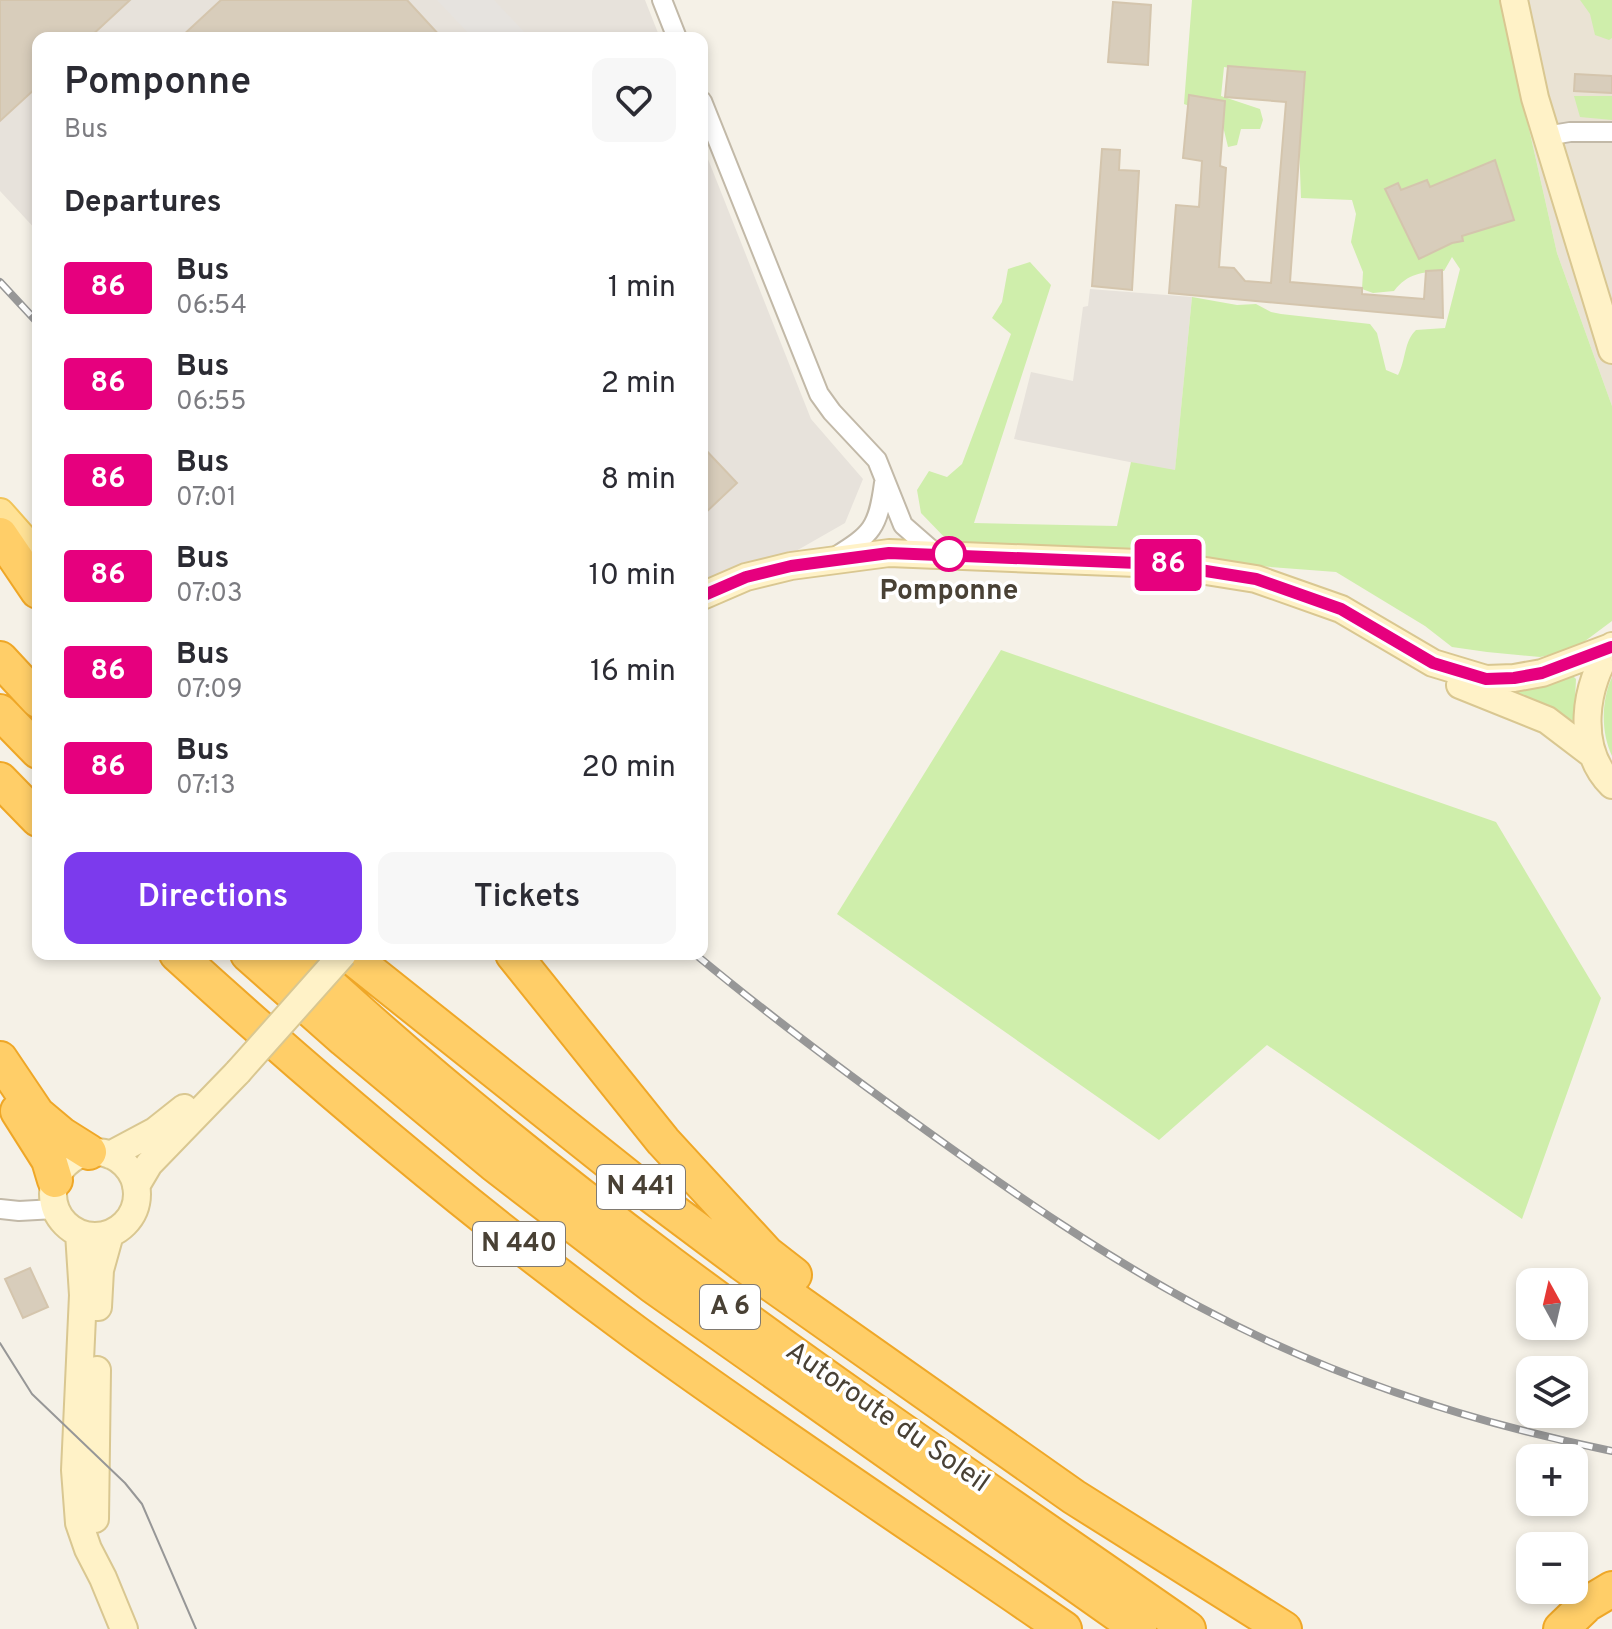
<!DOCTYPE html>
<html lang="en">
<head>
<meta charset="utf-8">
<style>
  body { margin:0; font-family:Overpass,sans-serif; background:#f7f7f7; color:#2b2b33; height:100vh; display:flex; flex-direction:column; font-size:30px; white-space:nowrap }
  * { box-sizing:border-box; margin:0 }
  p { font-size:26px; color:#7c7c81 }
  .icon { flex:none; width:44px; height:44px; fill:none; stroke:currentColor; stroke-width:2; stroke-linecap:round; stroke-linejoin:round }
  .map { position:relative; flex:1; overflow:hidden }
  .panel { position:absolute; left:32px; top:32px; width:676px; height:928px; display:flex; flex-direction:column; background:#fff; border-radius:16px; box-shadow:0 4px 12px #0003 }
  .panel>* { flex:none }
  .badge { padding:0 16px; border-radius:6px; font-size:28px; line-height:52px }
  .needle { width:52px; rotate:352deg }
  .buttons { position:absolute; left:1516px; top:1268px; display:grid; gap:16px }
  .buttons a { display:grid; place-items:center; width:72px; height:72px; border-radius:16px; background:#fff; box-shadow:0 4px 12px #0003; font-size:40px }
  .map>.badge { position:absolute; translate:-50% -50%; box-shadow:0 0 0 4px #fff }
  h2 { padding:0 32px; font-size:30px; line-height:72px }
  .round { display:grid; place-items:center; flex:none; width:84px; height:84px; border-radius:16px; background:#f7f7f7 }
  .overview { display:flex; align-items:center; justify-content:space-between; height:136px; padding:0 32px }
  h1 { font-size:38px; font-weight:600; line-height:60px }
  .primary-button { display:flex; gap:16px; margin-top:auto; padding:16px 32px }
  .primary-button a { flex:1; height:92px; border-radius:16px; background:#7c3aed; color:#fff; font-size:32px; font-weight:600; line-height:92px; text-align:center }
  .primary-button a+a { background:#f7f7f7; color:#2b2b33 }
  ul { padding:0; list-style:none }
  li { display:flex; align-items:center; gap:24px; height:96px; padding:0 32px }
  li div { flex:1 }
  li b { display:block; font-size:30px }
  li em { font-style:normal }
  li .badge { min-width:88px; font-weight:700; text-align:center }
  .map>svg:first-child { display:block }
  .residential { fill:#eae3d4 }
  .industrial { fill:#e7e2db }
  .green { fill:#cfeeab }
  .parking { fill:#e6e3df }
  .building { fill:#d8cdbb; stroke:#d4c5ad; stroke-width:2 }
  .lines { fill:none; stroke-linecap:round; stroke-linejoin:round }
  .street-casing { stroke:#c2b9a8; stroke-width:22 }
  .secondary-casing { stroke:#d9c791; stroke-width:30 }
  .primary-casing { stroke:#f1c459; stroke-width:32 }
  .highway-casing { stroke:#efa727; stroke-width:38 }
  .street { stroke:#fff; stroke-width:18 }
  .secondary { stroke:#fff2c7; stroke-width:26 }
  .primary { stroke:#ffe296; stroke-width:28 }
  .highway { stroke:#ffce68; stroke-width:34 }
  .tram { stroke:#979797; stroke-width:2 }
  .rail-casing { stroke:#979797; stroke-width:8 }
  .rail { stroke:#fff; stroke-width:5; stroke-dasharray:15; stroke-linecap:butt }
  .secondary-bridge-casing { stroke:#d9c791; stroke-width:30; stroke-linecap:butt }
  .secondary-bridge { stroke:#fff2c7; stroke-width:26 }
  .line-casing { stroke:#fff; stroke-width:18 }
  .line { stroke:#e6007e; stroke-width:12 }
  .stop-dot { fill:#fff; stroke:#e6007e; stroke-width:4 }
  .labels { text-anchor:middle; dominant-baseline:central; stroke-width:7; stroke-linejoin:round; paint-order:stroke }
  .shield { fill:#fff; stroke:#807a72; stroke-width:2 }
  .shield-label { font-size:26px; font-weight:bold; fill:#494135 }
  .stop-label { font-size:28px; font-weight:bold; fill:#494135; stroke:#fff }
  .street-label { font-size:28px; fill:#494135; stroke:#fff }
</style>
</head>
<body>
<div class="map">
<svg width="1612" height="1629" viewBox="0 0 1612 1629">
  <rect width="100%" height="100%" fill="#f5f1e7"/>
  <path class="residential" d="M1500 0H1612V406L1557 253Z"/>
  <path class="industrial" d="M0 0H645L660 38H38V232L0 191Z
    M702 144 811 419 863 479 845 523 789 555 743 565 702 580Z
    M1090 289 1192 297 1175 471 1014 439 1031 372 1073 381 1083 307 1088 306Z"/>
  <path class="green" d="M1192 0H1500L1557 253 1612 406V621L1573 650 1540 657 1487 652 1452 647 1425 626 1336 572 949 542 921 513 917 490 929 471 947 477 962 464 1011 334 992 318 1002 302 1008 269 1030 262 1051 285 974 523 1117 526 1131 462 1175 470 1192 297 1237 305 1256 304 1271 312 1281 314 1370 324 1377 333 1386 370 1398 375C1406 360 1404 341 1416 330L1445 328 1460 269 1452 257 1444 271C1422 272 1408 273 1394 291L1373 293 1362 289 1363 272 1351 242 1356 214 1352 200 1301 198 1298 116 1270 75 1224 67 1221 96 1260 109 1263 120 1260 129H1241L1237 145 1228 147 1221 118 1184 104Z
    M1580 0H1612V38L1609 40 1595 35 1590 14Z
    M1574 96H1612V120L1580 117Z
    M1001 650 1496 822 1601 998 1522 1219 1267 1045 1159 1140 837 914Z
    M1572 675 1576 679 1574 721 1516 696 1515 689Z
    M1612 677V756C1601 732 1601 702 1612 677Z"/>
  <path class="parking" d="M437 0H494L530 38H473Z"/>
  <path class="building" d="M0 0H130L89 38H38V86L0 121Z
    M221 0H407L442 38H180Z
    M1113 2 1151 5 1148 65 1108 62Z
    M1228 66 1305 72 1290 282 1362 288V294L1424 299 1426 271 1442 270 1443 318 1169 293 1176 205 1199 207 1202 161 1183 158 1189 95 1225 101 1220 166 1226 168 1219 267 1234 268 1245 281 1271 283 1286 102 1225 97Z
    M1575 74 1612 76V93L1574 91Z
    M1102 149 1120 150 1119 170 1139 171 1132 290 1092 286Z
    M1495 160 1514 220 1462 236 1463 241 1452 243 1419 259 1385 189 1398 183 1401 190 1427 180 1430 187Z
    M702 446 737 483 702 516Z
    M30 1268 48 1307 23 1318 5 1279Z"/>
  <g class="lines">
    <defs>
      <path id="street" d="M662 0 677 38
        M702 101 819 394 832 412 877 460 903 525 935 553
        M1546 136 1570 132H1612
        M835 557C872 534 878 528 884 483
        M0 1209 19 1211 55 1209"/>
      <path id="secondary" d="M1514 0 1535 98 1612 350
        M702 596 746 577 791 566 889 553 1162 564 1256 579 1341 609 1433 663 1486 679 1514 678 1542 673 1611 647
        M1612 646C1584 683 1575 749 1612 785
        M1460 685 1547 720 1593 755
        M53 1194a42 42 0 1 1 84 0a42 42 0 1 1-84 0Z
        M110 1155 155 1131 184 1108
        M136 1186 149 1164 238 1072
        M79 1233 83 1295 75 1470 79 1523 88 1549 103 1578 124 1629
        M98 1307 100 1270 110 1234
        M95 1519 97 1370"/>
      <path id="primary" d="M0 513 38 556"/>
      <path id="highway" d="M0 535 38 591
        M0 659 38 700
        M0 712 38 751
        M0 780 38 819
        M177 954C324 1088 476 1216 637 1334 777 1436 922 1531 1064 1629
        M248 954 344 1039 494 1164 652 1285 1139 1629
        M296 954C569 1210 882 1416 1188 1629
        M348 954 643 1189 742 1263 1074 1497 1284 1629
        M513 954 663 1141 767 1254 794 1275
        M0 1059 37 1114 62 1135 89 1152
        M18 1111 49 1160 55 1180
        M1561 1629 1587 1604 1612 1589"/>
    </defs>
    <use href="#street" class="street-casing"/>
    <use href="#secondary" class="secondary-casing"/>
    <use href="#primary" class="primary-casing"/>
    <use href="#highway" class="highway-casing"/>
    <use href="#street" class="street"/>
    <use href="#secondary" class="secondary"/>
    <use href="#primary" class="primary"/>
    <use href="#highway" class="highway"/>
    <path class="tram" d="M0 1343 32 1394 125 1483 142 1504 196 1629"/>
    <defs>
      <path id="rail" d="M0 282 38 323
        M695 954C771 1017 850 1076 931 1134 1016 1195 1103 1255 1196 1305 1326 1375 1468 1422 1612 1451"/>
    </defs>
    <use href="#rail" class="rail-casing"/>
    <use href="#rail" class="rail"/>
    <defs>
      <path id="secondary-bridge" d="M238 1072 343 954"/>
    </defs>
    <use href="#secondary-bridge" class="secondary-bridge-casing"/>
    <use href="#secondary-bridge" class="secondary-bridge"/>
  </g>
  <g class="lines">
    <defs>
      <path id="line" d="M702 596 746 577 791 566 889 553 1162 564 1256 579 1341 609 1433 663 1486 679 1514 678 1542 673 1611 647"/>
    </defs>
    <use href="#line" class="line-casing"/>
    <use href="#line" class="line"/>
  </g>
  <circle class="stop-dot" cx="949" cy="554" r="16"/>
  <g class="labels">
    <g class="shield">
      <rect x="597" y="1165" width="88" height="44" rx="6"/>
      <rect x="473" y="1222" width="92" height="44" rx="6"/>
      <rect x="700" y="1285" width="60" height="44" rx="6"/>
    </g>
    <g class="shield-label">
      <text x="641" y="1187">N 441</text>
      <text x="519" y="1244">N 440</text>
      <text x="730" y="1307">A 6</text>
    </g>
    <g class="stop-label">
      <text x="949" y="592">Pomponne</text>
    </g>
    <g class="street-label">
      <text transform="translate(887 1418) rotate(35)">Autoroute du Soleil</text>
    </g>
  </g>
</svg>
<div class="buttons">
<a><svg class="needle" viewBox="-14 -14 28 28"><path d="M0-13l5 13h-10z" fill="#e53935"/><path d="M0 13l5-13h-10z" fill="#7c7c81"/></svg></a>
<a><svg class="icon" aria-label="layers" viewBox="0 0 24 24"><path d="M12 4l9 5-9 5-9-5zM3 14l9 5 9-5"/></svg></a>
<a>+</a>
<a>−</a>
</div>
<b class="badge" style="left:1168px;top:565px;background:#e6007e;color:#fff">86</b>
<section class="panel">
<div class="overview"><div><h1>Pomponne</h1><p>Bus</p></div><a class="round"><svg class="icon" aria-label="heart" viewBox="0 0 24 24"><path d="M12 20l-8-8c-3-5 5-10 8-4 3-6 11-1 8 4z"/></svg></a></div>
<h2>Departures</h2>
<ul>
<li><span class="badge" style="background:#e6007e;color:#fff">86</span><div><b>Bus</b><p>06:54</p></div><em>1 min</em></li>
<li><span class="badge" style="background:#e6007e;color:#fff">86</span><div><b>Bus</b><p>06:55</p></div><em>2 min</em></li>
<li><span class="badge" style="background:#e6007e;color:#fff">86</span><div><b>Bus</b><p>07:01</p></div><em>8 min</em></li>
<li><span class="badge" style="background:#e6007e;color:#fff">86</span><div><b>Bus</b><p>07:03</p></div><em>10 min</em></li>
<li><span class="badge" style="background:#e6007e;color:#fff">86</span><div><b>Bus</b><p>07:09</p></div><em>16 min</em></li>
<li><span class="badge" style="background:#e6007e;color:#fff">86</span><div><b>Bus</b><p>07:13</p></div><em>20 min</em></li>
</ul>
<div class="primary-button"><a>Directions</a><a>Tickets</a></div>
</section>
</div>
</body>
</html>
